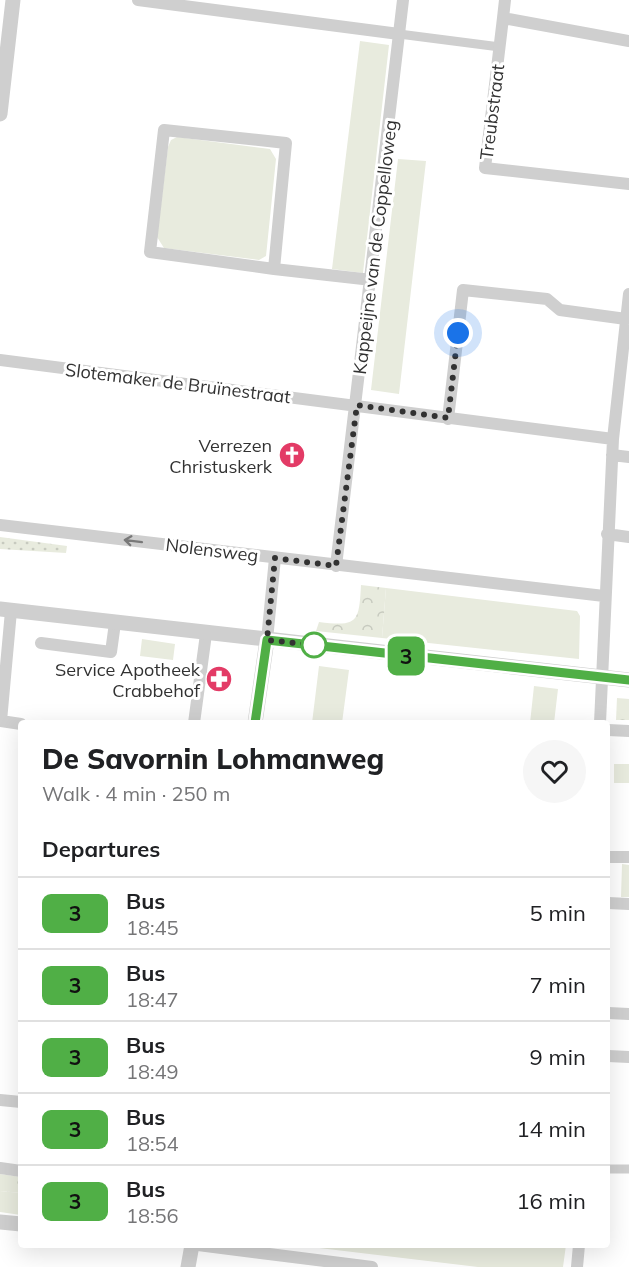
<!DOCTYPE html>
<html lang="en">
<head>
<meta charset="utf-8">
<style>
  body { margin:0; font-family:Mulish,sans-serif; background:#f6f6f6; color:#202124; height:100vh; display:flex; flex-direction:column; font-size:22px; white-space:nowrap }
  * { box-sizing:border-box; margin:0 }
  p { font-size:20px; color:#757577 }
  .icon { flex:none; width:33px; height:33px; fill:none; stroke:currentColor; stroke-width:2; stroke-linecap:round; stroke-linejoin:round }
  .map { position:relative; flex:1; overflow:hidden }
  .panel { position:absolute; left:18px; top:720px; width:592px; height:528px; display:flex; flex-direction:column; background:#fff; border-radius:6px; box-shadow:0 6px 24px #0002 }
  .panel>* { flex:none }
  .badge { padding:0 12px; border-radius:9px; font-size:21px; line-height:39px }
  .you { position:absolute; width:30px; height:30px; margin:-15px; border:4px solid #fff; border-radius:50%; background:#1a73e8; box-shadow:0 0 0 9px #1a73e833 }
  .map>.badge { position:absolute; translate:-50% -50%; box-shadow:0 0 0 3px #fff }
  h2 { padding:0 24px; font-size:22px; line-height:54px }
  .round { display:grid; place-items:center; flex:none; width:63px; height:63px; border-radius:32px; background:#f6f6f6 }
  .headline { display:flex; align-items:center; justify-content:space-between; height:102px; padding:0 24px }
  h1 { font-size:28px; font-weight:800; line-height:45px }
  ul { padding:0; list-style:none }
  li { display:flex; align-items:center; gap:18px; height:72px; padding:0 24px; border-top:2px solid #e0e0e0 }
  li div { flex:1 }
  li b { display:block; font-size:22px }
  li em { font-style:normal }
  li .badge { min-width:66px; font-weight:700; text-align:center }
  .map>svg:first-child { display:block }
  .green { fill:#e8ebde }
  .forest { fill:url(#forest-crowns) }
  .garden { fill:url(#garden-dots) }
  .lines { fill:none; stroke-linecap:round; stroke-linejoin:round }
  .pedestrian { stroke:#cfcfcf; stroke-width:9 }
  .minor { stroke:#cfcfcf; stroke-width:12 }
  .tertiary { stroke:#cfcfcf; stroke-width:15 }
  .oneway { stroke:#797979 }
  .line-casing { stroke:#fff; stroke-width:14 }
  .line { stroke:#50af46; stroke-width:9 }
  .walk { stroke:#323232; stroke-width:6; stroke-dasharray:0 10.8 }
  .stop-dot { fill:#fff; stroke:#50af46; stroke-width:3 }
  .labels { text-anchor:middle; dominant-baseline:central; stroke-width:6; stroke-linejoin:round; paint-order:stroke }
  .street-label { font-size:18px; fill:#323232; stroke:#fff }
  .poi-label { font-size:18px; fill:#323232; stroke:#fff; text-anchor:end }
</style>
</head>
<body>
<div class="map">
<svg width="629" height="1267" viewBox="0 0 629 1267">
  <defs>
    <pattern id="forest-crowns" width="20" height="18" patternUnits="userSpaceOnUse" patternTransform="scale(1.5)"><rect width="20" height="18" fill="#e8ebde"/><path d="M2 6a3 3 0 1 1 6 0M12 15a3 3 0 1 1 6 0" fill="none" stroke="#c7cabf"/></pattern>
    <pattern id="garden-dots" width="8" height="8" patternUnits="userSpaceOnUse" patternTransform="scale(1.5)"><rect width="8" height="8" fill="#e8ebde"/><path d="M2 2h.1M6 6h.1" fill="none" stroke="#c7cabf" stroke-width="1.8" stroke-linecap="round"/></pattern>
  </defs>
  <rect width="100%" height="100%" fill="#fff"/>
  <path class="green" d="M360 41 389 45 363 273 332 269Z
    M177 137 270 149 276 159 266 256 259 260 164 248 157 237 168 147 171 140Z
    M398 159 426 161 399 394 371 390Z
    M386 588 577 611 580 616 579 659 382 638Z
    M142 639 175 644 173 660 140 656Z
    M319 666 349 670 342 723H312Z
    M534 686 558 689 554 723H530Z
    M614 764H629V783H614Z
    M622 864 629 865V897H621Z
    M0 1191 21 1193V1215L0 1212Z
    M294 1245H566L563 1267H478Z"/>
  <path class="forest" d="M361 585 386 588 382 638 316 631 319 622C358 627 359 622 361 585Z
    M617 698 629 699V720H616Z
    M0 1174 21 1177V1193L0 1191Z"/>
  <path class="garden" d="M0 537 67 546 66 553 0 549Z"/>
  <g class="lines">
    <path class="pedestrian" d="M399 34 500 47
      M608 1169H629"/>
    <path class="minor" d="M138 0 399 34
      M505 0 503 18 629 41
      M503 18 485 168 629 184
      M164 130 286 143 274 269 150 252Z
      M274 269 372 280
      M0 360 613 439
      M448 419 463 290 547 299 560 310 626 319
      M612 455 629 457
      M0 525 604 596
      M607 534 629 537
      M336 566 403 0
      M11 611 1 721 21 724
      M267 640 275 558
      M41 643 111 652 115 623
      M194 723 206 634
      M600 723 613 439 629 294
      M608 730 629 731
      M608 857H629
      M608 903 629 904
      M608 1013 629 1014
      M608 1056 629 1057
      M0 1100 21 1102
      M0 1168 21 1171
      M198 1245 372 1267
      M577 1267 579 1245"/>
    <path class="tertiary" d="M0 114 13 0
      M0 609 629 680
      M255 723 267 640
      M0 1222 21 1224
      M188 1267 192 1245"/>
  </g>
  <defs><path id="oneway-shaft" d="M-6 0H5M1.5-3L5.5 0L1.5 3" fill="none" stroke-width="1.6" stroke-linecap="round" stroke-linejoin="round" transform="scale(1.5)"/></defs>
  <use class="oneway" href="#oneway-shaft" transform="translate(133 541) rotate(-173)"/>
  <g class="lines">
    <defs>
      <path id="line" d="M255 723 267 640 629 680"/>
    </defs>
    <use href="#line" class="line-casing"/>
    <use href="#line" class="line"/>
    <path class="walk" d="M314 645 267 640 275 558 336 566 357 405 448 418 458 333"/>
  </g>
  <defs>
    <symbol id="church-disc" viewBox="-11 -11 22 22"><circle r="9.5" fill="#e33b66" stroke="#fff"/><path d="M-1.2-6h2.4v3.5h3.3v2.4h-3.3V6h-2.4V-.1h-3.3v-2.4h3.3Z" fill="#fff"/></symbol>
    <symbol id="pharmacy-disc" viewBox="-11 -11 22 22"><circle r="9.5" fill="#e33b66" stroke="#fff"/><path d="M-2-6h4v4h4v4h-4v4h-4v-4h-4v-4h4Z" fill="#fff"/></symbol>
  </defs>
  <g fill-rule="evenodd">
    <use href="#church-disc" x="277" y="440" width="30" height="30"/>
    <use href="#pharmacy-disc" x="204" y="664" width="30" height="30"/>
  </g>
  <circle class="stop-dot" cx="314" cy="645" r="12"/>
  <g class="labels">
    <g class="street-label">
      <text transform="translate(492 112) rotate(-83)">Treubstraat</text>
      <text transform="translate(375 247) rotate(-83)">Kappeijne van de Coppelloweg</text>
      <text transform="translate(178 383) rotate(7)">Slotemaker de Bruïnestraat</text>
      <text transform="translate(212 550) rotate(7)">Nolensweg</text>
    </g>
    <g class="poi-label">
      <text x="272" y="445">Verrezen<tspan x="272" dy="21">Christuskerk</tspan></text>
      <text x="200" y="669">Service Apotheek<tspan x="200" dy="21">Crabbehof</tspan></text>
    </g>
  </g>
</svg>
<div class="you" style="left:458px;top:333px"></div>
<b class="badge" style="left:406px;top:656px;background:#50af46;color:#111">3</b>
<section class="panel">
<div class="headline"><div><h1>De Savornin Lohmanweg</h1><p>Walk · 4 min · 250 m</p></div><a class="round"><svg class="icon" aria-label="heart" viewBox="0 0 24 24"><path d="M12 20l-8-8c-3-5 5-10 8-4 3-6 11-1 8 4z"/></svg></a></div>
<h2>Departures</h2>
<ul>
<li><span class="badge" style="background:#50af46;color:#111">3</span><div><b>Bus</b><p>18:45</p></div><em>5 min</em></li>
<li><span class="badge" style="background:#50af46;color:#111">3</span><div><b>Bus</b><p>18:47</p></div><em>7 min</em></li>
<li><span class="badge" style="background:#50af46;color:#111">3</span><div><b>Bus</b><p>18:49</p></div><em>9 min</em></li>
<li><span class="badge" style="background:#50af46;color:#111">3</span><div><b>Bus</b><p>18:54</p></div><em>14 min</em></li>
<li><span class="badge" style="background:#50af46;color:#111">3</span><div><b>Bus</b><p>18:56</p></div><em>16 min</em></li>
</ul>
</section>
</div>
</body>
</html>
